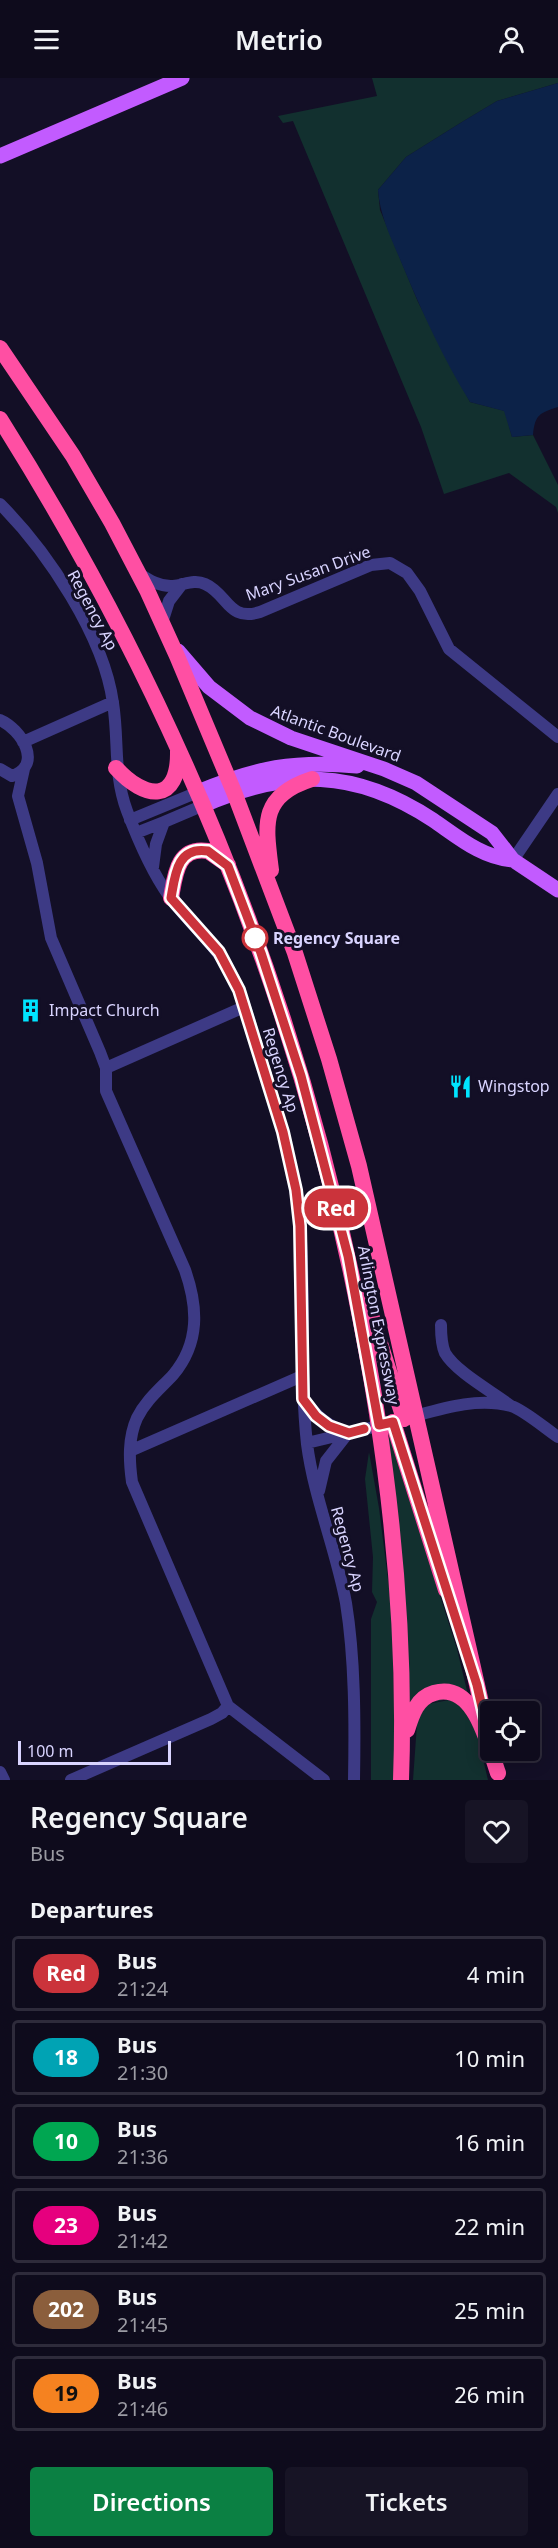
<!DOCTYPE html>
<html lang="en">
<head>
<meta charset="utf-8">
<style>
  body { margin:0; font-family:"Noto Sans",sans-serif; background:#171425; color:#f1f3f6; height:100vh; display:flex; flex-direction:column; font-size:22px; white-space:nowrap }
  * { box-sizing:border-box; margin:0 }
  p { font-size:20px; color:#9b9ba3 }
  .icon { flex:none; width:33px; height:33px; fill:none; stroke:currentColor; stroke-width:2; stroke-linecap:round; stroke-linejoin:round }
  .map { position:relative; height:1702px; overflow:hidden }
  .details { display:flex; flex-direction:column; background:#0e0b1c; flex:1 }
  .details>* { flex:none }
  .badge { padding:0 12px; border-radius:20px; font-size:21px; line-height:39px }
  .controls { position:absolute; left:480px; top:1623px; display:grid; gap:12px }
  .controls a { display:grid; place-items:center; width:60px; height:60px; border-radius:6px; background:#0e0b1c; box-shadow:0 3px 15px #0003,0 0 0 2px #2e2b3b; font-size:30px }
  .scale { position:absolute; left:18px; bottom:15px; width:153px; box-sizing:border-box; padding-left:6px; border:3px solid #d9d4ff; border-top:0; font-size:16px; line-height:21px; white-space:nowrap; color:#d9d4ff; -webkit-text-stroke:4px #130f26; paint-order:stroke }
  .map>.badge { position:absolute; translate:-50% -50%; box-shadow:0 0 0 3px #fff }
  h2 { padding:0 30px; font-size:22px; line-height:54px }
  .round { display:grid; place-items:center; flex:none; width:63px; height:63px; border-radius:6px; background:#171425 }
  .overview { display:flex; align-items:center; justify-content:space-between; height:102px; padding:0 30px }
  h1 { font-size:28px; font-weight:600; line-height:45px }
  .action { display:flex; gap:12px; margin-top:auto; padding:12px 30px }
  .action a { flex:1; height:69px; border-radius:6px; background:#0b8043; color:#fff; font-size:24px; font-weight:600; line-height:69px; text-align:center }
  .action a+a { background:#171425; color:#f1f3f6 }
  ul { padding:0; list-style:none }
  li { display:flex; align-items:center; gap:18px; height:75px; margin:0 12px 9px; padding:0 18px; border:3px solid #2e2b3b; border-radius:6px }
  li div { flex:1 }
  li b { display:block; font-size:22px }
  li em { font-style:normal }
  li .badge { min-width:66px; font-weight:700; text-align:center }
  header { display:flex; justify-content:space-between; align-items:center; height:78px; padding:0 30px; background:#0e0b1c; font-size:27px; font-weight:600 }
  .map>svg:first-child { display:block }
  .green { fill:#12302f }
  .water { fill:#0c2248 }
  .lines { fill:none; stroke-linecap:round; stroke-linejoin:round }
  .minor { stroke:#3d3a85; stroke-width:12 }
  .major { stroke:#c25bff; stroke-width:15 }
  .highway { stroke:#ff4fa3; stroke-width:16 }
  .line-casing { stroke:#fff; stroke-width:14 }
  .line { stroke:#cb333b; stroke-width:9 }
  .stop-dot { fill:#fff; stroke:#cb333b; stroke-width:3 }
  .labels { text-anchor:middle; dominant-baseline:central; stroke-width:6; stroke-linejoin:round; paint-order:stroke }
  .street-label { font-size:16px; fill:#d9d4ff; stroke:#130f26 }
  .stop-label { font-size:16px; font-weight:bold; fill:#d9d4ff; stroke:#130f26; text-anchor:start }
  .poi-label { font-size:16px; fill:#d9d4ff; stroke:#130f26; text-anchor:start }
</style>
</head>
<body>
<header><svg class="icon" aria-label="menu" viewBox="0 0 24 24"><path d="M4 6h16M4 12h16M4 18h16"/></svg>Metrio<svg class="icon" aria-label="person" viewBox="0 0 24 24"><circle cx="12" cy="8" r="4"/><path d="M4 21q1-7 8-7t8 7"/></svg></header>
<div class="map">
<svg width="558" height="1702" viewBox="0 0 558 1702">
  <rect width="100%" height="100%" fill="#130f26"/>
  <path class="green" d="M372 0H558V5L497 23 462 44 406 79 378 112 380 132 418 224 470 324 505 333 512 359 533 357 558 407V435L556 429 509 395 444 416 421 349 293 43 283 45 278 38 377 18Z
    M388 1360 390 1361 457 1571 468 1617 410 1629Z
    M369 1374 379 1430 393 1541 395 1702H371V1541L377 1524 372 1514 373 1479 365 1401Z
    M449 1622 462 1628 477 1656 488 1702H413L417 1646 419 1638 428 1626Z"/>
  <path class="water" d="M558 5V329C540 335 535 336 533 357L512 359 504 333 470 324C443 280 422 234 402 186 392 162 380 139 378 112L406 79 462 44 497 23Z"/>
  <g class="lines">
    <path class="minor" d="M0 426C47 473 104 558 113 625 119 663 113 695 127 733 138 762 151 793 169 818 194 852 221 869 238 910 248 933 253 958 261 982 278 1036 295 1091 300 1148 306 1220 299 1293 307 1366 314 1420 336 1471 346 1525 355 1581 355 1645 354 1702
      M138 495C149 502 160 509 173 508 184 507 194 501 205 506 228 516 228 544 260 534L371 487 390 485 407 495 420 513 449 571 558 659
      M162 545 169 523 182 506
      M0 642C21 651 44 687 12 698L0 691
      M23 664 113 624
      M24 691 18 718 37 785 51 860 100 974 106 990V1013L185 1192C198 1229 200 1265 173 1297 160 1311 146 1322 137 1340 128 1360 129 1382 132 1404L228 1628 222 1635 211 1641 71 1702
      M130 742 198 714
      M136 755 164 744
      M513 782 558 716
      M153 789 156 766 164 744 204 727
      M106 990 244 929
      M441 1247C441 1256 441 1266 445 1275 456 1294 493 1314 511 1328
      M304 1322C317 1339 328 1348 349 1355
      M408 1340C441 1331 476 1319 511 1328 524 1332 546 1351 558 1359
      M307 1365 386 1346
      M130 1373 302 1298
      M319 1413 326 1383 348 1355
      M228 1628 324 1702
      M0 1694 4 1702"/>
    <path class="major" d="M0 78 182 0
      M178 573 209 609 250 640 291 660 384 691 416 705 492 755 513 782 558 812
      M198 714C255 690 295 682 357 688
      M204 727C289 691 354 690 433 742 458 759 482 780 513 782"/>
    <path class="highway" d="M0 270 73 378 112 445 147 512 177 578 234 714 295 875 329 981 359 1088 490 1664
      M0 341C169 609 292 903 355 1214 388 1375 407 1537 401 1702
      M116 690C145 722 179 726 178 673
      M271 792C265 745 260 718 312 701
      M171 820C175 797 177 768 208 773L228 787
      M366 1221 404 1341
      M393 1344 446 1512
      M407 1652C412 1636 417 1620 434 1615 475 1603 488 1667 498 1695"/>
  </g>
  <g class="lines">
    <defs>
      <path id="line" d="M364 1351 349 1355 329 1348 316 1338 303 1321 300 1148 296 1112 283 1054 239 912 219 874 171 820C175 797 177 768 208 773L228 788 261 875 301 998 348 1178 379 1347 393 1344 477 1607 490 1664"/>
    </defs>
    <use href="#line" class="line-casing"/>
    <use href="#line" class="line"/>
  </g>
  <defs>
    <symbol id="building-bare" viewBox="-9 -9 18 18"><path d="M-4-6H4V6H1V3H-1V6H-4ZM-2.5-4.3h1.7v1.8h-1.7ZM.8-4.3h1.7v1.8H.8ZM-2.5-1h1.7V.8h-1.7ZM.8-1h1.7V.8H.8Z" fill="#00e5ff" stroke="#130f26" stroke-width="2.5" paint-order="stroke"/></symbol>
    <symbol id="restaurant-bare" viewBox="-9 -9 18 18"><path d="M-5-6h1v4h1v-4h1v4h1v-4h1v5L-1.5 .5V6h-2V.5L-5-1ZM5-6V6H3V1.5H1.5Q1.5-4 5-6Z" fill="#00e5ff" stroke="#130f26" stroke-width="2.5" paint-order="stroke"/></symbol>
  </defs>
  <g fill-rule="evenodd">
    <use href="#building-bare" x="14" y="916" width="33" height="33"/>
    <use href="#restaurant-bare" x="444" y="992" width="33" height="33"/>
  </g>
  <circle class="stop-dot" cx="255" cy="860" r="12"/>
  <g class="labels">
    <g class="street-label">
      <text transform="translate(308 495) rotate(-20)">Mary Susan Drive</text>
      <text transform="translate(93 532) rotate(62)">Regency Ap</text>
      <text transform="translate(336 655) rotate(20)">Atlantic Boulevard</text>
      <text transform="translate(281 992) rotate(73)">Regency Ap</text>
      <text transform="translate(379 1247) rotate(79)">Arlington Expressway</text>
      <text transform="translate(348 1471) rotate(75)">Regency Ap</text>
    </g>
    <g class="stop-label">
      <text x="273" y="860">Regency Square</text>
    </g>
    <g class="poi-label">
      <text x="49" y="932">Impact Church</text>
      <text x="478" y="1008">Wingstop</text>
    </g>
  </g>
</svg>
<div class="controls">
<a><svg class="icon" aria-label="locate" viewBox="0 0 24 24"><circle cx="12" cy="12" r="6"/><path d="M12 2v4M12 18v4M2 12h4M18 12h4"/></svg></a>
</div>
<div class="scale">100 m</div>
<b class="badge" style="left:336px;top:1130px;background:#cb333b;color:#fff">Red</b>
</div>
<section class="details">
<div class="overview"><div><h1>Regency Square</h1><p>Bus</p></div><a class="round"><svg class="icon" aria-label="heart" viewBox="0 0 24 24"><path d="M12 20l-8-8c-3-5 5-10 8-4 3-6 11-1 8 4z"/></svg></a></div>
<h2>Departures</h2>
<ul>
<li><span class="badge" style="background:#cb333b;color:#fff">Red</span><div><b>Bus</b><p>21:24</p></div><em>4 min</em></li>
<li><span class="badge" style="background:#00a3b4;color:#fff">18</span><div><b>Bus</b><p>21:30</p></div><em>10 min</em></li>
<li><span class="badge" style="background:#00a651;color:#fff">10</span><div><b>Bus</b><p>21:36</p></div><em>16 min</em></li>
<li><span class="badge" style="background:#e6007e;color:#fff">23</span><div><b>Bus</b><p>21:42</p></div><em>22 min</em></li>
<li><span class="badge" style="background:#8b5e3c;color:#fff">202</span><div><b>Bus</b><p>21:45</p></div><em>25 min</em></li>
<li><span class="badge" style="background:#f58220;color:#111">19</span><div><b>Bus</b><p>21:46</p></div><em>26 min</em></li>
</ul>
<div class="action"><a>Directions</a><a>Tickets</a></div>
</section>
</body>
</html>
